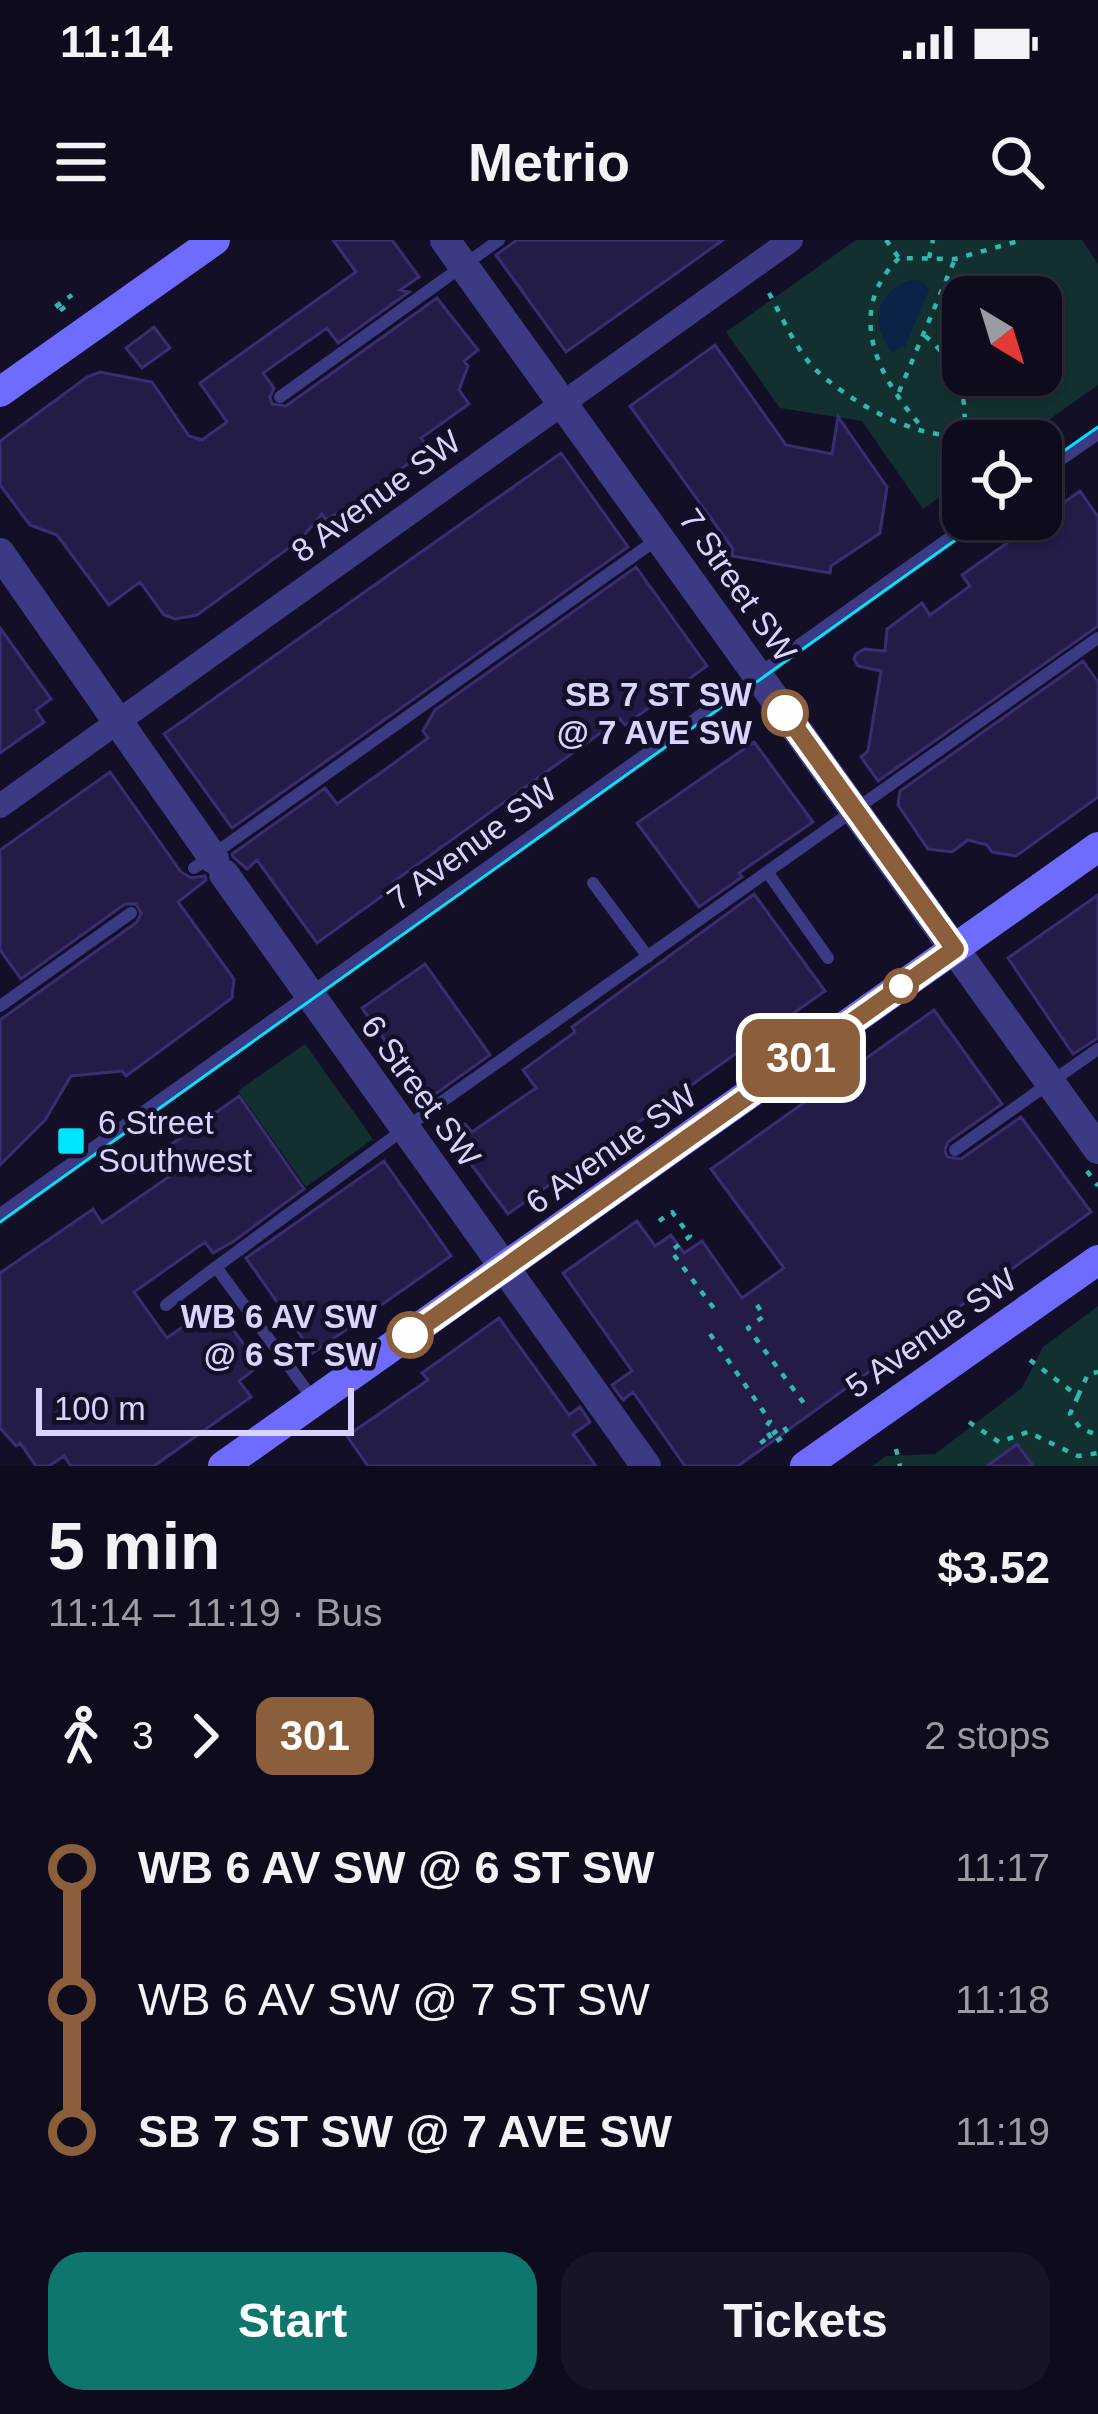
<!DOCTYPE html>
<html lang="en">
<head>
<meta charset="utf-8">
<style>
  body { margin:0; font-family:Arial,sans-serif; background:#171425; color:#f1f3f6; height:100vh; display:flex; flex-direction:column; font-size:45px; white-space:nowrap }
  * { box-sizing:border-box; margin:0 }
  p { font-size:39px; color:#9b9ba3 }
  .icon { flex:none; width:66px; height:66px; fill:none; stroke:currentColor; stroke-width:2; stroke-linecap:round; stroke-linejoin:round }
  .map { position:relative; height:1226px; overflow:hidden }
  .drawer { display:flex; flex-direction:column; background:#0e0b1c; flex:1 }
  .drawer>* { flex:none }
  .badge { padding:0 24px; border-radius:18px; font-size:42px; line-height:78px }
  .needle { width:78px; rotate:142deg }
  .fabs { position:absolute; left:942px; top:36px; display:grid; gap:24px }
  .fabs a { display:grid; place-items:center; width:120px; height:120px; border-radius:24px; background:#0e0b1c; box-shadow:0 3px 9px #0004,0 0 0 3px #2e2b3b; font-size:60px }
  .scale { position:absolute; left:36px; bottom:30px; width:318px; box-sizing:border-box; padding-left:12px; border:6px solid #d9d4ff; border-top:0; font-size:33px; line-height:42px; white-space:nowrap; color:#d9d4ff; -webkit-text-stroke:9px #130f26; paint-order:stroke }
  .map>.badge { position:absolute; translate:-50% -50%; box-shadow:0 0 0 6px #fff }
  .legs { display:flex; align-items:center; gap:18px; height:132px; padding:0 48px; font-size:39px }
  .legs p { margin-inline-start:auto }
  .summary { display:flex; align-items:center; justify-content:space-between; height:204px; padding:0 48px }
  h1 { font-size:66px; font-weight:600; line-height:90px }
  .cta { display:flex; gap:24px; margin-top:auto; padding:24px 48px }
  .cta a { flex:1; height:138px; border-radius:36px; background:#0f766e; color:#fff; font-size:48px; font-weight:600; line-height:138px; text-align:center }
  .cta a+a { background:#171425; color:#f1f3f6 }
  ul { padding:0 48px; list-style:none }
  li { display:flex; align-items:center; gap:42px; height:132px; font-size:45px }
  li i { display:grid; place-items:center; width:18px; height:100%; margin:0 15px; background:currentColor }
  li i::after { content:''; width:30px; height:30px; margin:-15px; border:9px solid; border-radius:50%; background:#0e0b1c }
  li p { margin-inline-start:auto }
  li:first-child i { background:linear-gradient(#0000 50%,currentColor 0) }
  li:last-child i { background:linear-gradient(currentColor 50%,#0000 0) }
  .status { display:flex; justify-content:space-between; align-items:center; height:84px; padding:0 60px; background:#0e0b1c; direction:ltr }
  .status svg { height:33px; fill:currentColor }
  header { display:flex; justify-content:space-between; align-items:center; height:156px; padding:0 48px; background:#0e0b1c; font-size:54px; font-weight:600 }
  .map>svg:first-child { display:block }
  .green { fill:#12302f; fill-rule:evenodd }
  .water { fill:#0c2248 }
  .building { fill:#241b47; stroke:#3b2d73; stroke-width:3 }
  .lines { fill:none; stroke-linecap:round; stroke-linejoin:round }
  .path { stroke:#2fb8b0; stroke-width:4.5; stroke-dasharray:6 9; stroke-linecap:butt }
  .service { stroke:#3d3a85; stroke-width:12 }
  .minor { stroke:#3d3a85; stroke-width:24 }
  .tertiary { stroke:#3d3a85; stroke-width:30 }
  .secondary { stroke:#6f6bff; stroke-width:30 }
  .tram { stroke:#00e5ff; stroke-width:3 }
  .path-bridge { stroke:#2fb8b0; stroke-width:4.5; stroke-dasharray:6 9; stroke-linecap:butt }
  .line-1-casing { stroke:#fff; stroke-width:27 }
  .line-1 { stroke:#8b5e3c; stroke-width:18 }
  .stop-1-dot { fill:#fff; stroke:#8b5e3c; stroke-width:6 }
  .poi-dot { fill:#00e5ff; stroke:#130f26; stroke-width:4.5 }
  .labels { text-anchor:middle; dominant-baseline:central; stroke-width:9; stroke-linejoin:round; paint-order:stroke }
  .street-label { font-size:33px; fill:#d9d4ff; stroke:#130f26 }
  .stop-label { font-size:33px; font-weight:bold; fill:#d9d4ff; stroke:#130f26; text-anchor:end }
  .poi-label { font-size:33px; fill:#d9d4ff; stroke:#130f26; text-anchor:start }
</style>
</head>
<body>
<div class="status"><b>11:14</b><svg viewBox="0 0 49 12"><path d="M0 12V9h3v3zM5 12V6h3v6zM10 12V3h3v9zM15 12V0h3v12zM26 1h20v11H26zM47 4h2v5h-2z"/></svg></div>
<header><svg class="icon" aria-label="menu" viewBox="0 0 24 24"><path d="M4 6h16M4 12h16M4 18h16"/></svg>Metrio<svg class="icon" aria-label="search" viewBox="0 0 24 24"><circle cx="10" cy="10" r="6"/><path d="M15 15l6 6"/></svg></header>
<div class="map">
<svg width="1098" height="1226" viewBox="0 0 1098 1226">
  <rect width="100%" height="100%" fill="#130f26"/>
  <path class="green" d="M856 0H1082L1098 24V145L1019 201H963V241L923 269 862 181 780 168 726 92ZM963 57H1041V135H963Z
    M305 804 373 899 306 947 238 851Z
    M1098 1066V1226H872L886 1216 935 1214 1022 1148 1043 1107Z"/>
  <path class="water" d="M911 40 923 41 929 50 905 106 892 112C869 84 875 52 911 40Z"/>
  <path class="building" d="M333 0H392L419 37 400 50 409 52 338 103 327 88 263 133 274 148 270 157 272 164 286 166 437 58 478 110 464 121 468 126 459 150 469 164 421 198 429 209 355 262 326 280 322 274 301 299 197 375 175 379 164 375 140 342 109 365 57 295 30 285 0 245V201L87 137 100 132 152 142 189 196 202 200 227 182 200 143 356 32Z
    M517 0H723L566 112 496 15Z
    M154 87 170 108 142 128 126 108Z
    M715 105 786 205 832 214 838 177 887 247 880 293 831 326 830 333 732 316 733 309 630 166Z
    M561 213 628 307 232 588 164 494Z
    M1080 251 1098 277V386L878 541 861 517 868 511 881 431 858 426 854 419 856 414 864 409 885 411 887 389 898 381 922 363 930 375 970 346 962 335Z
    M636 327 707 426 625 485 620 479 393 642 396 646 317 703 257 620 247 629 233 617 232 614 325 548 337 564 390 526 428 498 423 491 435 470Z
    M0 388 51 459 36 470 44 482 0 513Z
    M1083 421 1098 442V557L1016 616 992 612 987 605 968 600 952 612 928 609 898 565 900 551Z
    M754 502 813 582 739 633 742 637 699 667 637 583Z
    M110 532 181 632 191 638 205 636 206 640 178 662 234 739 232 758 126 836 122 831 71 836 45 880 0 925V780L137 682 141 673 136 664H125L21 739 0 710V610Z
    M754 654 825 751 508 974 450 896 465 884 472 892 536 848 523 830 575 792 572 787Z
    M1098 655V798L1073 814 1008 718Z
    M425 724 490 815 427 860 362 768Z
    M934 770 1002 864 948 902 945 910 947 917 961 919 1021 877 1091 972 738 1226H685L633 1152 623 1160 612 1145 632 1131 563 1033 637 981 655 1006 671 995 684 1013 702 1001 742 1058 784 1028 711 929Z
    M239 856 304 949 234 1001 213 1013 205 1002 134 1052 167 1098 215 1064 259 1126 239 1141 251 1157 154 1226H71L64 1216 49 1226H36L20 1203 16 1206 0 1188V1033L93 969 102 983 183 927 169 906Z
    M384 921 451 1016 313 1113 246 1018Z
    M499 1078 569 1175 580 1167 590 1182 573 1194 596 1226H368L347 1196 428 1140 422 1133Z
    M1017 1204 1033 1226H987Z"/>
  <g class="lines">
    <path class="path" d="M886 0 899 18 955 19 1022 0
      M899 18C844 72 878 137 921 186
      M929 18 933 0
      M769 53C782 77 794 105 812 126 843 158 917 202 962 194
      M56 67 62 63 65 67
      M925 96C952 116 972 159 962 194L968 201
      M899 152 955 19
      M1087 931 1098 946
      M659 981 672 972 690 996 671 1011 716 1071
      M757 1065 764 1076 748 1088 806 1166
      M710 1094 770 1181 765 1188 774 1203 788 1193 783 1186 758 1205
      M1030 1120 1078 1156 1070 1174 1081 1189 1098 1195
      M1078 1156 1088 1134 1098 1132
      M969 1182 999 1202 1028 1192 1078 1216 1098 1213
      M896 1209 900 1226"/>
    <path class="service" d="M280 157 499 0
      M1041 233 1098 194
      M194 628 659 298
      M768 633 828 718
      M593 643 648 717
      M0 766 131 673
      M955 910 1098 809
      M0 974 976 279
      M166 1065 216 1027
      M313 1159 216 1027 440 863 1098 398"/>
    <path class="minor" d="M0 566 791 0"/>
    <path class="tertiary" d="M445 0 1098 909
      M0 313 214 619
      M224 634 646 1226"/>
    <path class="secondary" d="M0 152 215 0
      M223 1226 1098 607
      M805 1226 1098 1020"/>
    <path class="tram" d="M1041 227 1098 187
      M0 982 985 279"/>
    <path class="path-bridge" d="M65 67 58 72 55 67 72 55"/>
  </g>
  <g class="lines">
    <defs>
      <path id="line-1" d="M410 1095 955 709 785 473"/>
    </defs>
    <use href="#line-1" class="line-1-casing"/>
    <use href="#line-1" class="line-1"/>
  </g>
  <g class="stop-1-dot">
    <circle cx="785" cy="473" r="21"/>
    <circle cx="901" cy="746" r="15"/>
    <circle cx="410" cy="1095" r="21"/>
  </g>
  <rect class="poi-dot" x="56" y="886" width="30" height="30" rx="6"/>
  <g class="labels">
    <g class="street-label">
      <text transform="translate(376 256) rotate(-36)">8 Avenue SW</text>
      <text transform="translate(738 345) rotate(55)">7 Street SW</text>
      <text transform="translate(472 604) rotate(-36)">7 Avenue SW</text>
      <text transform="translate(421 851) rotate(54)">6 Street SW</text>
      <text transform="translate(611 909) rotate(-35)">6 Avenue SW</text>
      <text transform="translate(931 1093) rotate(-35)">5 Avenue SW</text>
    </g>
    <g class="stop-label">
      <text x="752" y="454">SB 7 ST SW<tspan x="752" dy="38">@ 7 AVE SW</tspan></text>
      <text x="377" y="1076">WB 6 AV SW<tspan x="377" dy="38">@ 6 ST SW</tspan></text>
    </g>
    <g class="poi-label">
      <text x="98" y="882">6 Street<tspan x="98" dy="38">Southwest</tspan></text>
    </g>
  </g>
</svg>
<div class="fabs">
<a><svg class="needle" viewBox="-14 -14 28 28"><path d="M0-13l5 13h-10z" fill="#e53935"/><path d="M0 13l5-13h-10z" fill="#9b9ba3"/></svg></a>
<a><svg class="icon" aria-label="locate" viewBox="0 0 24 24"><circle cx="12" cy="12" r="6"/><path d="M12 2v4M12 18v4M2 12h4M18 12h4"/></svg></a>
</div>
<div class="scale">100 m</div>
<b class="badge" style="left:801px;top:818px;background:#8b5e3c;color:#fff">301</b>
</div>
<section class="drawer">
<div class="summary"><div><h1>5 min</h1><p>11:14 – 11:19 · Bus</p></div><b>$3.52</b></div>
<div class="legs"><svg class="icon" aria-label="walk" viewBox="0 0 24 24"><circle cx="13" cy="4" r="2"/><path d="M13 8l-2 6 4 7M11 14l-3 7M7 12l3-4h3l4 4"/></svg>3<svg class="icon" aria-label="forward" viewBox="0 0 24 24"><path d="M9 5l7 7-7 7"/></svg><b class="badge" style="background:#8b5e3c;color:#fff">301</b><p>2 stops</p></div>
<ul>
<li><i style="color:#8b5e3c"></i><b>WB 6 AV SW @ 6 ST SW</b><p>11:17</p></li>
<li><i style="color:#8b5e3c"></i><span>WB 6 AV SW @ 7 ST SW</span><p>11:18</p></li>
<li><i style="color:#8b5e3c"></i><b>SB 7 ST SW @ 7 AVE SW</b><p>11:19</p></li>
</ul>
<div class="cta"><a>Start</a><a>Tickets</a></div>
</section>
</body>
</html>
